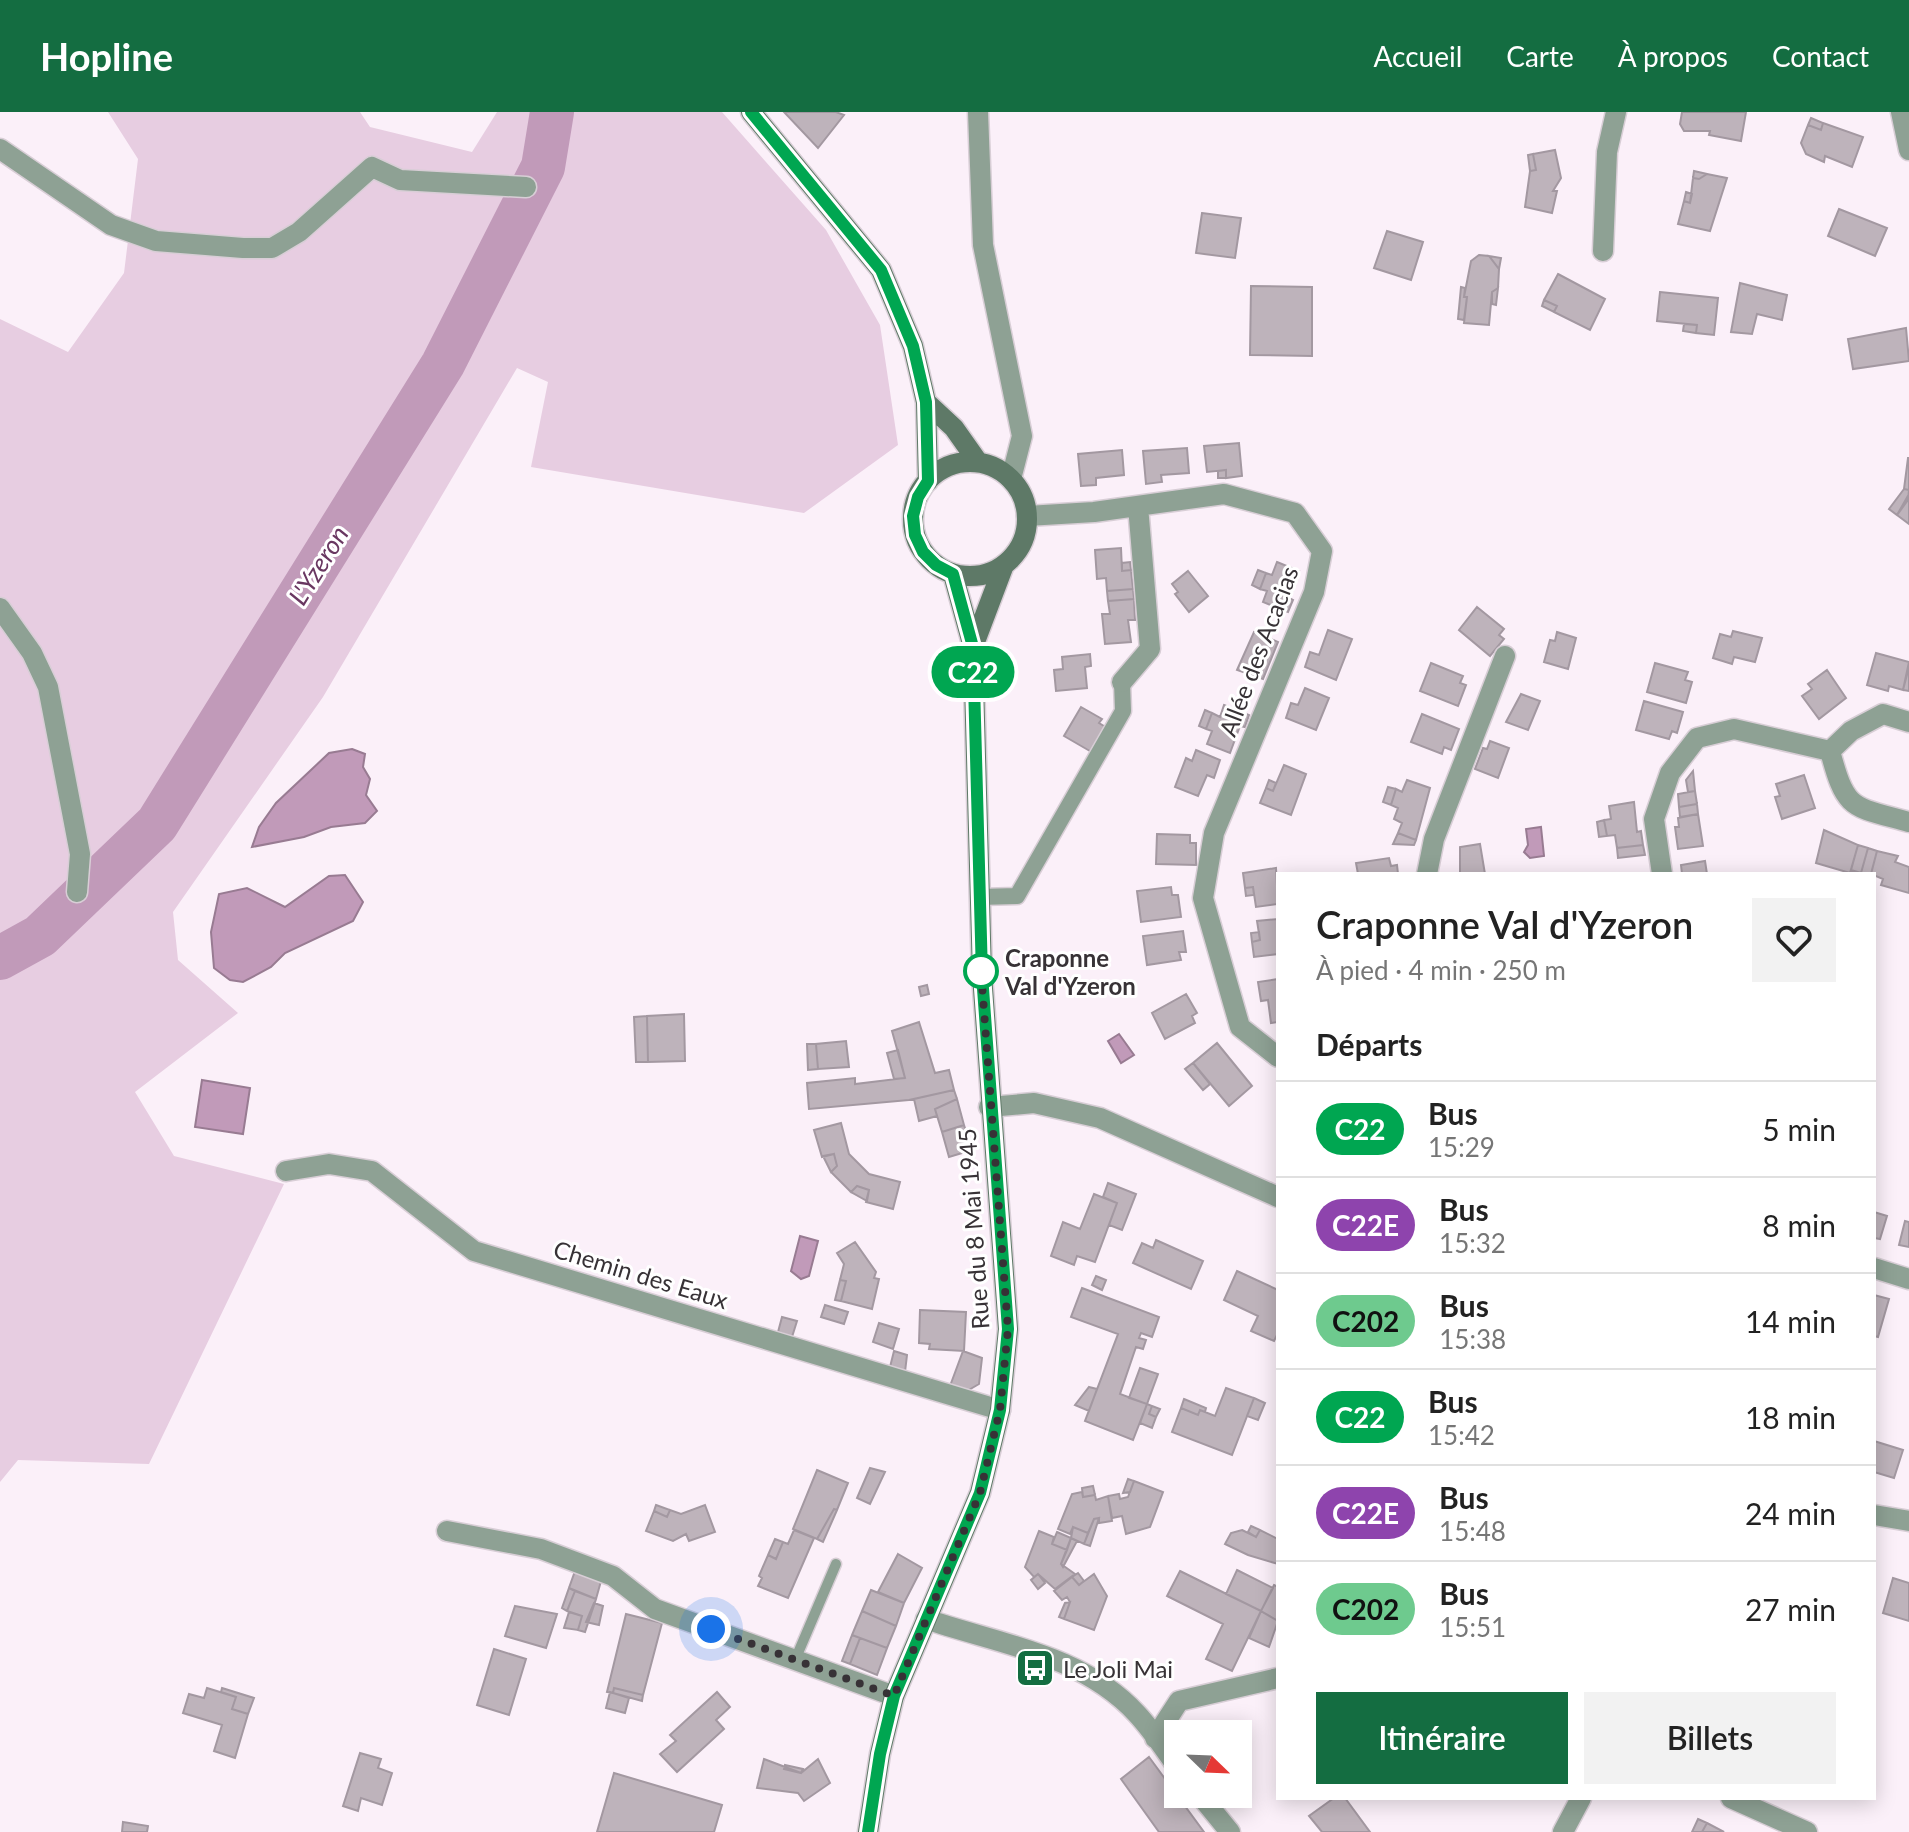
<!DOCTYPE html>
<html lang="fr">
<head>
<meta charset="utf-8">
<style>
  body { margin:0; font-family:Lato,sans-serif; background:#f2f2f2; color:#222; height:100vh; display:flex; flex-direction:column; font-size:30px; white-space:nowrap }
  * { box-sizing:border-box; margin:0 }
  p { font-size:26px; color:#767676 }
  .icon { flex:none; width:44px; height:44px; fill:none; stroke:currentColor; stroke-width:2; stroke-linecap:round; stroke-linejoin:round }
  .map { position:relative; flex:1; overflow:hidden }
  .panel { position:absolute; left:1276px; top:760px; width:600px; height:928px; display:flex; flex-direction:column; background:#fff; border-radius:0px; box-shadow:0 4px 20px #0003 }
  .panel>* { flex:none }
  .badge { padding:0 16px; border-radius:26px; font-size:28px; line-height:52px }
  .needle { width:52px; rotate:113deg }
  .buttons { position:absolute; left:1164px; top:1608px; display:grid; gap:16px }
  .buttons a { display:grid; place-items:center; width:88px; height:88px; border-radius:0px; background:#fff; box-shadow:0 4px 20px #0003; font-size:40px }
  .you { position:absolute; width:40px; height:40px; margin:-20px; border:6px solid #fff; border-radius:50%; background:#1a73e8; box-shadow:0 0 0 12px #1a73e833 }
  .map>.badge { position:absolute; translate:-50% -50%; box-shadow:0 0 0 4px #fff }
  h2 { padding:0 40px; font-size:30px; line-height:72px }
  .round { display:grid; place-items:center; flex:none; width:84px; height:84px; border-radius:0px; background:#f2f2f2 }
  .headline { display:flex; align-items:center; justify-content:space-between; height:136px; padding:0 40px }
  h1 { font-size:38px; font-weight:600; line-height:60px }
  .cta { display:flex; gap:16px; margin-top:auto; padding:16px 40px }
  .cta a { flex:1; height:92px; border-radius:0px; background:#146d41; color:#fff; font-size:32px; font-weight:600; line-height:92px; text-align:center }
  .cta a+a { background:#f2f2f2; color:#222 }
  ul { padding:0; list-style:none }
  li { display:flex; align-items:center; gap:24px; height:96px; padding:0 40px; border-top:2px solid #e0e0e0 }
  li div { flex:1 }
  li b { display:block; font-size:30px }
  li em { font-style:normal }
  li .badge { min-width:88px; font-weight:700; text-align:center }
  header { display:flex; align-items:center; gap:48px; box-sizing:border-box; height:112px; padding:0 40px; background:#146d41; color:#fff }
  header strong { font-size:38px }
  nav { display:flex; gap:44px; margin-inline-start:auto; font-size:28px }
  .map>svg:first-child { display:block }
  .green { fill:#e7cde1 }
  .water { fill:#c19ab9; stroke:#987b92; stroke-width:2 }
  .lines { fill:none; stroke-linecap:round; stroke-linejoin:round }
  .river { stroke:#c19ab9; stroke-width:44 }
  .building { fill:#beb3bb; stroke:#a398a1; stroke-width:2 }
  .service-casing { stroke:#d8ced6; stroke-width:13 }
  .pedestrian-casing { stroke:#d8ced6; stroke-width:19 }
  .minor-casing { stroke:#d8ced6; stroke-width:23 }
  .secondary-casing { stroke:#d8ced6; stroke-width:23 }
  .service { stroke:#8ea194; stroke-width:10 }
  .pedestrian { stroke:#8ea194; stroke-width:16 }
  .minor { stroke:#8ea194; stroke-width:20 }
  .secondary { stroke:#5e7967; stroke-width:20 }
  .line-casing { stroke:#fff; stroke-width:18 }
  .line { stroke:#00a651; stroke-width:12 }
  .walk { stroke:#373236; stroke-width:8; stroke-dasharray:0 14.4 }
  .stop-dot { fill:#fff; stroke:#00a651; stroke-width:4 }
  .labels { text-anchor:middle; dominant-baseline:central; stroke-width:6; stroke-linejoin:round; paint-order:stroke }
  .street-label { font-size:24px; fill:#373236; stroke:#fff }
  .stop-label { font-size:24px; font-weight:bold; fill:#373236; stroke:#fff; text-anchor:start }
  .poi-label { font-size:24px; fill:#373236; stroke:#fff; text-anchor:start }
  .water-label { font-size:26px; font-style:italic; fill:#693761; stroke:#fff }
</style>
</head>
<body>
<header>
<strong>Hopline</strong>
<nav><a>Accueil</a><a>Carte</a><a>À propos</a><a>Contact</a></nav>
</header>
<div class="map">
<svg width="1909" height="1720" viewBox="0 0 1909 1720">
  <rect width="100%" height="100%" fill="#fbf0f9"/>
  <path class="green" d="M108 0H360L370 15 472 40 497 0H722L826 118 880 213 898 333 804 401 531 355 548 270 517 256 323 585 173 800 178 848 238 901 135 980 174 1044 284 1072 149 1352 18 1348 0 1370V207L68 240 124 161 138 47Z"/>
  <path class="water" d="M352 637 365 642 363 655 370 667 366 683 377 699 365 711 331 715 304 725 252 735 259 715 276 691 329 641Z
    M1541 715 1544 744 1530 746 1524 740 1528 733 1526 717Z
    M345 763 363 790 353 809 285 841 271 855 243 870 230 868 214 856 211 820 219 782 247 776 285 795 329 764Z
    M1119 922 1134 943 1121 951 1108 929Z
    M202 968 250 976 243 1022 195 1015Z
    M800 1124 818 1129 809 1164 801 1167 791 1159Z"/>
  <g class="lines">
    <path class="river" d="M0 846 40 824 157 712 443 252 543 55 552 0"/>
  </g>
  <path class="building" d="M784 0H836L844 3 818 36Z
    M1682 0H1746L1741 29 1709 23 1710 19H1684L1680 12Z
    M1811 6 1823 11 1821 18 1808 13Z
    M1823 11 1863 25 1852 55 1825 44 1824 50 1806 42 1801 31 1808 13 1821 18Z
    M1555 38 1561 66 1553 79H1557L1552 101 1525 95 1530 59 1536 58 1533 42Z
    M1533 42 1536 58 1530 59 1528 43Z
    M1694 59 1707 62 1699 67 1693 66Z
    M1707 62 1727 66 1710 119 1678 112 1684 89 1690 91 1693 66 1699 67Z
    M1686 80 1692 82 1690 91 1684 89Z
    M1839 97 1887 116 1875 144 1828 124Z
    M1202 101 1241 106 1235 146 1196 141Z
    M1387 119 1423 130 1411 168 1374 156Z
    M1479 143 1489 144 1499 157 1498 176 1492 180 1489 213 1464 211 1467 185H1464L1471 149Z
    M1489 144 1501 146 1499 157Z
    M1558 162 1605 187 1590 218 1554 200 1557 194 1544 188Z
    M1740 171 1787 183 1782 208 1757 202 1752 222 1731 220Z
    M1251 174 1312 175V244L1250 243Z
    M1461 175 1465 176 1464 185H1467L1464 208 1458 207Z
    M1498 176 1496 193 1492 192V180Z
    M1660 180 1718 186 1714 223 1696 221 1697 213 1657 209Z
    M1544 188 1557 194 1554 200 1542 194Z
    M1684 212 1697 213 1696 221 1683 219Z
    M1906 216 1909 249 1853 257 1848 227Z
    M1239 331 1242 364 1226 366V358L1207 360 1204 334Z
    M1187 336 1189 361 1161 363 1162 370 1146 372 1143 339Z
    M1122 338 1124 363 1096 366V373L1081 374 1078 342Z
    M1908 346H1909V378L1904 377Z
    M1226 358V366H1218V359Z
    M1904 377 1909 378 1908 388 1897 403 1889 397Z
    M1909 382V412L1897 403Z
    M1121 436 1122 459 1131 458 1133 477 1107 479 1106 466 1097 467 1095 438Z
    M1130 450 1131 458 1122 459V451Z
    M1277 450 1299 459 1289 486 1293 488 1288 500 1263 490 1267 479 1260 477 1266 461 1272 463Z
    M1258 458 1266 461 1260 477 1252 473Z
    M1188 459 1208 484 1189 500 1175 482 1178 480 1172 472Z
    M1133 477 1134 487 1108 489 1107 479Z
    M1134 487 1135 508H1128L1131 530 1105 532 1102 502H1110L1108 489Z
    M1477 495 1504 517 1499 523 1504 527 1490 544 1459 518Z
    M1328 518 1352 527 1336 568 1305 555 1310 540 1319 543Z
    M1733 519 1762 526 1755 550 1734 545 1732 552 1713 546 1720 522 1731 525Z
    M1254 520 1278 530 1263 567 1237 558Z
    M1557 520 1576 526 1568 557 1544 550 1550 528 1555 529Z
    M1876 541 1909 550 1903 578 1889 574 1888 579 1867 573Z
    M1090 542 1091 554 1085 555 1087 576 1056 579 1054 558 1063 557 1062 545Z
    M1431 551 1463 564 1460 571 1466 573 1458 594 1420 579Z
    M1655 551 1688 560 1685 568 1692 570 1686 591 1647 580Z
    M1909 555V579L1903 578Z
    M1827 558 1846 586 1819 607 1802 584 1812 577 1808 572Z
    M1305 576 1329 586 1316 618 1286 606 1291 591 1298 593Z
    M1521 582 1540 589 1528 618 1506 610Z
    M1644 589 1683 600 1677 621 1672 619 1669 627 1636 618Z
    M1224 593 1249 603 1245 615 1240 614 1230 641 1207 632 1212 619 1206 617 1212 601 1220 605Z
    M1081 595 1102 607 1099 611 1109 617 1095 642 1064 624Z
    M1205 598 1212 601 1206 617 1199 614Z
    M1422 602 1459 617 1451 638 1444 635 1442 642 1411 630Z
    M1490 629 1509 636 1498 666 1475 657 1483 636 1487 637Z
    M1196 638 1220 648 1214 666 1207 663 1198 684 1175 675 1186 646 1192 649Z
    M1284 653 1306 662 1291 703 1260 691 1266 676 1273 679Z
    M1693 659 1695 679 1688 680 1686 668Z
    M1804 663 1815 696 1782 707 1775 685 1780 684 1776 672Z
    M1269 668 1276 671 1273 679 1266 676Z
    M1407 668 1430 676 1416 728 1398 721 1402 711 1394 707 1398 696 1391 693 1396 677 1402 680Z
    M1388 675 1396 677 1391 693 1383 690Z
    M1695 679 1697 692 1679 695 1678 682Z
    M1634 690 1637 720 1641 719 1643 733 1617 736 1615 723 1607 724 1604 708 1611 707 1609 694Z
    M1697 692 1698 702 1680 705 1679 695Z
    M1698 702 1703 734 1678 737 1675 715H1679L1678 706Z
    M1604 708 1607 724 1599 725 1597 710Z
    M1824 718 1858 733 1850 761 1816 751Z
    M1398 721 1416 728 1414 733 1393 732Z
    M1157 722 1190 723V731H1196V753L1156 752Z
    M1480 732 1485 762H1460V735Z
    M1643 733 1645 743 1618 746 1617 736Z
    M1858 733 1868 736 1861 761 1851 758Z
    M1868 736 1877 739 1871 762H1865L1861 761Z
    M1877 739 1898 744 1895 750 1909 755V781L1881 773 1883 767 1871 762Z
    M1389 746 1391 754 1397 753 1398 762H1358L1356 751Z
    M1705 749 1707 762H1682L1681 753Z
    M1276 756 1278 792 1256 795 1253 775 1245 776 1243 761Z
    M1171 775 1172 783H1178L1181 805 1141 810 1137 779Z
    M1253 775 1254 783 1246 784 1245 776Z
    M1278 807V842L1254 845 1252 830 1260 828 1257 809Z
    M1183 819 1186 840H1179L1181 848 1147 853 1143 824Z
    M1259 820 1260 828 1252 830 1251 821Z
    M1278 867V910L1271 911 1268 888 1261 889 1258 870Z
    M927 873 929 882 921 884 919 875Z
    M1186 882 1197 901 1192 904 1195 911 1165 927 1152 901Z
    M684 902 685 949 648 950 647 904Z
    M647 904 648 950H636L634 905Z
    M919 910 935 961 949 958 954 978 909 988 809 997 807 971 855 966V972L905 966 892 919Z
    M846 929 849 955 818 957 816 932Z
    M1217 931 1252 974 1229 994 1193 951Z
    M807 932H816L818 957 808 958Z
    M898 938 905 966 894 967 887 941Z
    M1193 951 1210 972 1203 978 1185 957Z
    M954 978 957 987 935 997 937 1004 919 1009 914 987Z
    M957 987 964 1013 942 1020 935 997Z
    M841 1011 849 1042 869 1062 900 1070 893 1097 866 1090 869 1078 857 1074 851 1080 831 1060 837 1054 834 1042 822 1045 814 1018Z
    M964 1013 972 1038 949 1045 942 1020Z
    M834 1042 837 1054 831 1060 823 1044Z
    M1108 1071 1136 1082 1122 1118 1109 1113 1117 1091 1103 1085Z
    M857 1074 869 1078 867 1089 851 1080Z
    M1094 1082 1117 1091 1095 1150 1077 1144 1074 1153 1051 1144 1063 1110 1080 1117Z
    M1874 1100 1887 1104 1880 1127 1874 1126Z
    M1905 1109 1909 1110V1135L1899 1133Z
    M1156 1128 1203 1149 1191 1177 1133 1151 1142 1131 1153 1136Z
    M855 1130 876 1160 874 1166 879 1167 872 1197 841 1189 846 1169 840 1168 844 1152 837 1141Z
    M1237 1159 1278 1178V1221L1274 1229 1251 1219 1258 1204 1224 1188Z
    M1096 1164 1106 1168 1102 1178 1092 1173Z
    M840 1168 846 1169 841 1189 835 1188Z
    M1082 1176 1159 1205 1152 1225 1141 1221 1139 1226 1146 1228 1143 1237 1136 1235 1120 1282 1147 1292 1133 1328 1085 1309 1118 1222 1071 1205Z
    M1874 1183 1889 1187 1878 1225 1874 1224Z
    M825 1193 848 1200 844 1212 821 1205Z
    M920 1198 966 1200 964 1239 929 1237 930 1232 919 1231Z
    M782 1205 797 1209 792 1225 778 1220Z
    M879 1211 899 1217 893 1237 873 1230Z
    M894 1239 907 1243 905 1260 890 1255Z
    M963 1239 982 1246 979 1272 967 1279 950 1274Z
    M1140 1256 1158 1262 1147 1292 1129 1286Z
    M1089 1275 1097 1277 1089 1299 1075 1293Z
    M1226 1276 1254 1286 1232 1343 1172 1320 1181 1296 1198 1303 1200 1298 1215 1304Z
    M1254 1286 1265 1291 1258 1308 1247 1304Z
    M1184 1287 1206 1296 1205 1300 1200 1298 1198 1303 1181 1296Z
    M1147 1292 1152 1294 1149 1302 1156 1305 1152 1316 1140 1311Z
    M1152 1294 1160 1297 1156 1305 1149 1302Z
    M1874 1329 1903 1338 1894 1366 1874 1360Z
    M870 1356 885 1360 870 1392 857 1386Z
    M817 1358 848 1371 837 1398 834 1397 817 1427 793 1417Z
    M1128 1367 1134 1369 1130 1380 1123 1381Z
    M1134 1369 1163 1380 1150 1415 1126 1422 1122 1404 1112 1406 1108 1384 1119 1382 1120 1387 1128 1385Z
    M1093 1374 1095 1383 1083 1385 1082 1376Z
    M1082 1380 1083 1385 1095 1383 1096 1388 1108 1384 1112 1409 1099 1411V1406L1094 1407 1088 1421 1073 1415 1070 1422 1058 1417 1072 1382Z
    M656 1393 670 1398 667 1405 654 1399Z
    M705 1393 715 1420 689 1429 686 1422 673 1429 646 1419 654 1399 667 1405 670 1398 681 1402Z
    M834 1397 837 1398 823 1430 817 1427Z
    M1099 1406 1090 1434 1084 1432 1094 1407Z
    M1251 1414 1260 1418 1256 1425 1248 1420Z
    M1073 1415 1088 1421 1084 1432 1071 1426Z
    M794 1418 814 1426 788 1486 758 1474 762 1466 759 1464 768 1443 776 1447 783 1430 788 1432Z
    M1242 1418 1256 1425 1260 1418 1278 1427V1452L1248 1443 1225 1432 1231 1421Z
    M1039 1419 1054 1425 1052 1432 1067 1438 1061 1452 1075 1462 1055 1477 1038 1462 1034 1465 1025 1455Z
    M1057 1420 1071 1426 1067 1438 1052 1432Z
    M1071 1426 1077 1429 1063 1455 1061 1452Z
    M775 1427 783 1430 776 1447 768 1443Z
    M898 1442 922 1456 904 1491 878 1480Z
    M1237 1458 1273 1476 1261 1499 1226 1482Z
    M575 1459 601 1469 596 1487 569 1476Z
    M1180 1459 1261 1499 1232 1559 1206 1547 1223 1512 1167 1484Z
    M1078 1461 1084 1469 1079 1473 1072 1465Z
    M1038 1462 1045 1471 1038 1477 1031 1468Z
    M1094 1462 1107 1484 1094 1518 1064 1507 1070 1490 1067 1485 1062 1488 1054 1479 1072 1465 1079 1473Z
    M1893 1466 1909 1471V1509L1883 1501Z
    M1274 1473 1278 1475V1509L1261 1499Z
    M569 1476 575 1479 567 1499 562 1496Z
    M871 1478 904 1491 896 1514 862 1499Z
    M575 1479 596 1487 585 1520 578 1518 582 1504 567 1499Z
    M1070 1490 1064 1507 1059 1505 1065 1491Z
    M594 1491 603 1494 599 1513 586 1510Z
    M515 1494 557 1502 546 1536 505 1524Z
    M862 1499 896 1514 887 1536 852 1523Z
    M1261 1499 1278 1509 1269 1535 1249 1526Z
    M569 1500 582 1504 578 1518 564 1516Z
    M626 1502 662 1511 643 1583 614 1576 613 1581 607 1580Z
    M852 1523 860 1526 850 1552 842 1549Z
    M860 1526 887 1536 877 1563 850 1552Z
    M494 1537 526 1547 509 1603 477 1593Z
    M207 1576 236 1585 232 1597 248 1602 235 1646 214 1639 222 1613 183 1601 189 1582 204 1586Z
    M222 1576 254 1586 248 1602 232 1597 236 1585 221 1580Z
    M614 1576 643 1583 642 1589 613 1581Z
    M610 1580 629 1586 625 1601 606 1596Z
    M717 1580 730 1595 716 1608 724 1617 677 1660 660 1642 676 1629 670 1623Z
    M360 1641 381 1647 378 1656 392 1661 382 1693 361 1686 358 1699 343 1694Z
    M1149 1645 1204 1720H1159L1121 1667Z
    M764 1647 801 1661 818 1647 830 1671 804 1689 798 1681 757 1676Z
    M785 1653 803 1657 801 1661 784 1657Z
    M614 1661 722 1693 714 1720H597Z
    M1334 1686H1345L1370 1720H1322L1309 1704Z
    M1698 1707 1707 1711 1702 1720H1692Z
    M123 1710 148 1714 147 1720H122Z
    M1707 1711 1724 1720H1702Z"/>
  <g class="lines">
    <defs>
      <path id="service" d="M795 1548 836 1452"/>
      <path id="pedestrian" d="M979 785 1017 784 1123 599 1122 570"/>
      <path id="minor" d="M978 0 983 133 1022 324 1011 367
        M1901 0 1909 38
        M0 37 111 113 156 129 243 136H272L299 120 372 55 400 68 526 75
        M1603 139 1607 40 1616 0
        M1027 404 1094 400 1224 382 1295 401 1322 439 1314 480 1214 721 1203 786 1240 915 1278 945
        M0 496 32 541 48 575 80 742 77 780
        M1122 570 1150 537 1138 394
        M1909 610 1883 602 1851 619 1830 639C1846 699 1851 694 1909 710
        M1427 762 1434 727 1505 544
        M1662 762 1654 707 1670 661 1697 626 1734 617 1830 639
        M989 995 1034 991 1100 1006 1278 1085
        M286 1059 329 1052 372 1059 474 1139 1000 1298
        M1874 1156 1909 1167
        M1874 1403 1909 1409
        M447 1419 541 1437 613 1464 655 1497 894 1584
        M926 1507C998 1532 1082 1542 1137 1602 1152 1618 1165 1638 1178 1656
        M1155 1626 1179 1589 1278 1566
        M1199 1682 1230 1720
        M1731 1686 1807 1720
        M1563 1720 1581 1686"/>
      <path id="secondary" d="M751 0 881 158 913 234 926 290 928 369
        M926 290 954 316 978 350
        M913 407a57 57 0 1 1 114 0a57 57 0 1 1-114 0Z
        M973 535 1004 453
        M868 1720 880 1642 894 1584 980 1381 1000 1298 1008 1217 982 863 973 535 953 462"/>
    </defs>
    <use href="#service" class="service-casing"/>
    <use href="#pedestrian" class="pedestrian-casing"/>
    <use href="#minor" class="minor-casing"/>
    <use href="#secondary" class="secondary-casing"/>
    <use href="#service" class="service"/>
    <use href="#pedestrian" class="pedestrian"/>
    <use href="#minor" class="minor"/>
    <use href="#secondary" class="secondary"/>
  </g>
  <g class="lines">
    <defs>
      <path id="line" d="M751 0 881 158 913 234 926 290 928 369 918 385 913 404 915 423 923 440 936 453 953 462 973 535 982 863 1008 1217 1000 1298 980 1381 894 1584 880 1642 868 1720"/>
    </defs>
    <use href="#line" class="line-casing"/>
    <use href="#line" class="line"/>
    <path class="walk" d="M711 1517 894 1584 980 1381 1000 1298 1008 1217 981 859"/>
  </g>
  <defs>
    <symbol id="bus-square" viewBox="-11 -11 22 22"><rect x="-9" y="-9" width="18" height="18" rx="4" fill="#146d41" stroke="#fff"/><path d="M-5-6H5V4H4V6H2V4H-2V6H-4V4H-5ZM-3.5-4V0h7V-4ZM-3.5 1.2v1.5H-2V1.2ZM2 1.2v1.5H3.5V1.2Z" fill="#fff"/></symbol>
  </defs>
  <g fill-rule="evenodd">
    <use href="#bus-square" x="1013" y="1534" width="44" height="44"/>
  </g>
  <circle class="stop-dot" cx="981" cy="859" r="16"/>
  <g class="labels">
    <g class="street-label">
      <text transform="translate(1258 539) rotate(-69)">Allée des Acacias</text>
      <text transform="translate(973 1117) rotate(-94)">Rue du 8 Mai 1945</text>
      <text transform="translate(641 1162) rotate(17)">Chemin des Eaux</text>
    </g>
    <g class="stop-label">
      <text x="1005" y="845">Craponne<tspan x="1005" dy="28">Val d'Yzeron</tspan></text>
    </g>
    <g class="poi-label">
      <text x="1063" y="1556">Le Joli Mai</text>
    </g>
    <g class="water-label">
      <text transform="translate(318 453) rotate(-58)">L'Yzeron</text>
    </g>
  </g>
</svg>
<div class="buttons">
<a><svg class="needle" viewBox="-14 -14 28 28"><path d="M0-13l5 13h-10z" fill="#e53935"/><path d="M0 13l5-13h-10z" fill="#767676"/></svg></a>
</div>
<div class="you" style="left:711px;top:1517px"></div>
<b class="badge" style="left:973px;top:560px;background:#00a651;color:#fff">C22</b>
<section class="panel">
<div class="headline"><div><h1>Craponne Val d'Yzeron</h1><p>À pied · 4 min · 250 m</p></div><a class="round"><svg class="icon" aria-label="heart" viewBox="0 0 24 24"><path d="M12 20l-8-8c-3-5 5-10 8-4 3-6 11-1 8 4z"/></svg></a></div>
<h2>Départs</h2>
<ul>
<li><span class="badge" style="background:#00a651;color:#fff">C22</span><div><b>Bus</b><p>15:29</p></div><em>5 min</em></li>
<li><span class="badge" style="background:#8e44ad;color:#fff">C22E</span><div><b>Bus</b><p>15:32</p></div><em>8 min</em></li>
<li><span class="badge" style="background:#6eca8e;color:#111">C202</span><div><b>Bus</b><p>15:38</p></div><em>14 min</em></li>
<li><span class="badge" style="background:#00a651;color:#fff">C22</span><div><b>Bus</b><p>15:42</p></div><em>18 min</em></li>
<li><span class="badge" style="background:#8e44ad;color:#fff">C22E</span><div><b>Bus</b><p>15:48</p></div><em>24 min</em></li>
<li><span class="badge" style="background:#6eca8e;color:#111">C202</span><div><b>Bus</b><p>15:51</p></div><em>27 min</em></li>
</ul>
<div class="cta"><a>Itinéraire</a><a>Billets</a></div>
</section>
</div>
</body>
</html>
